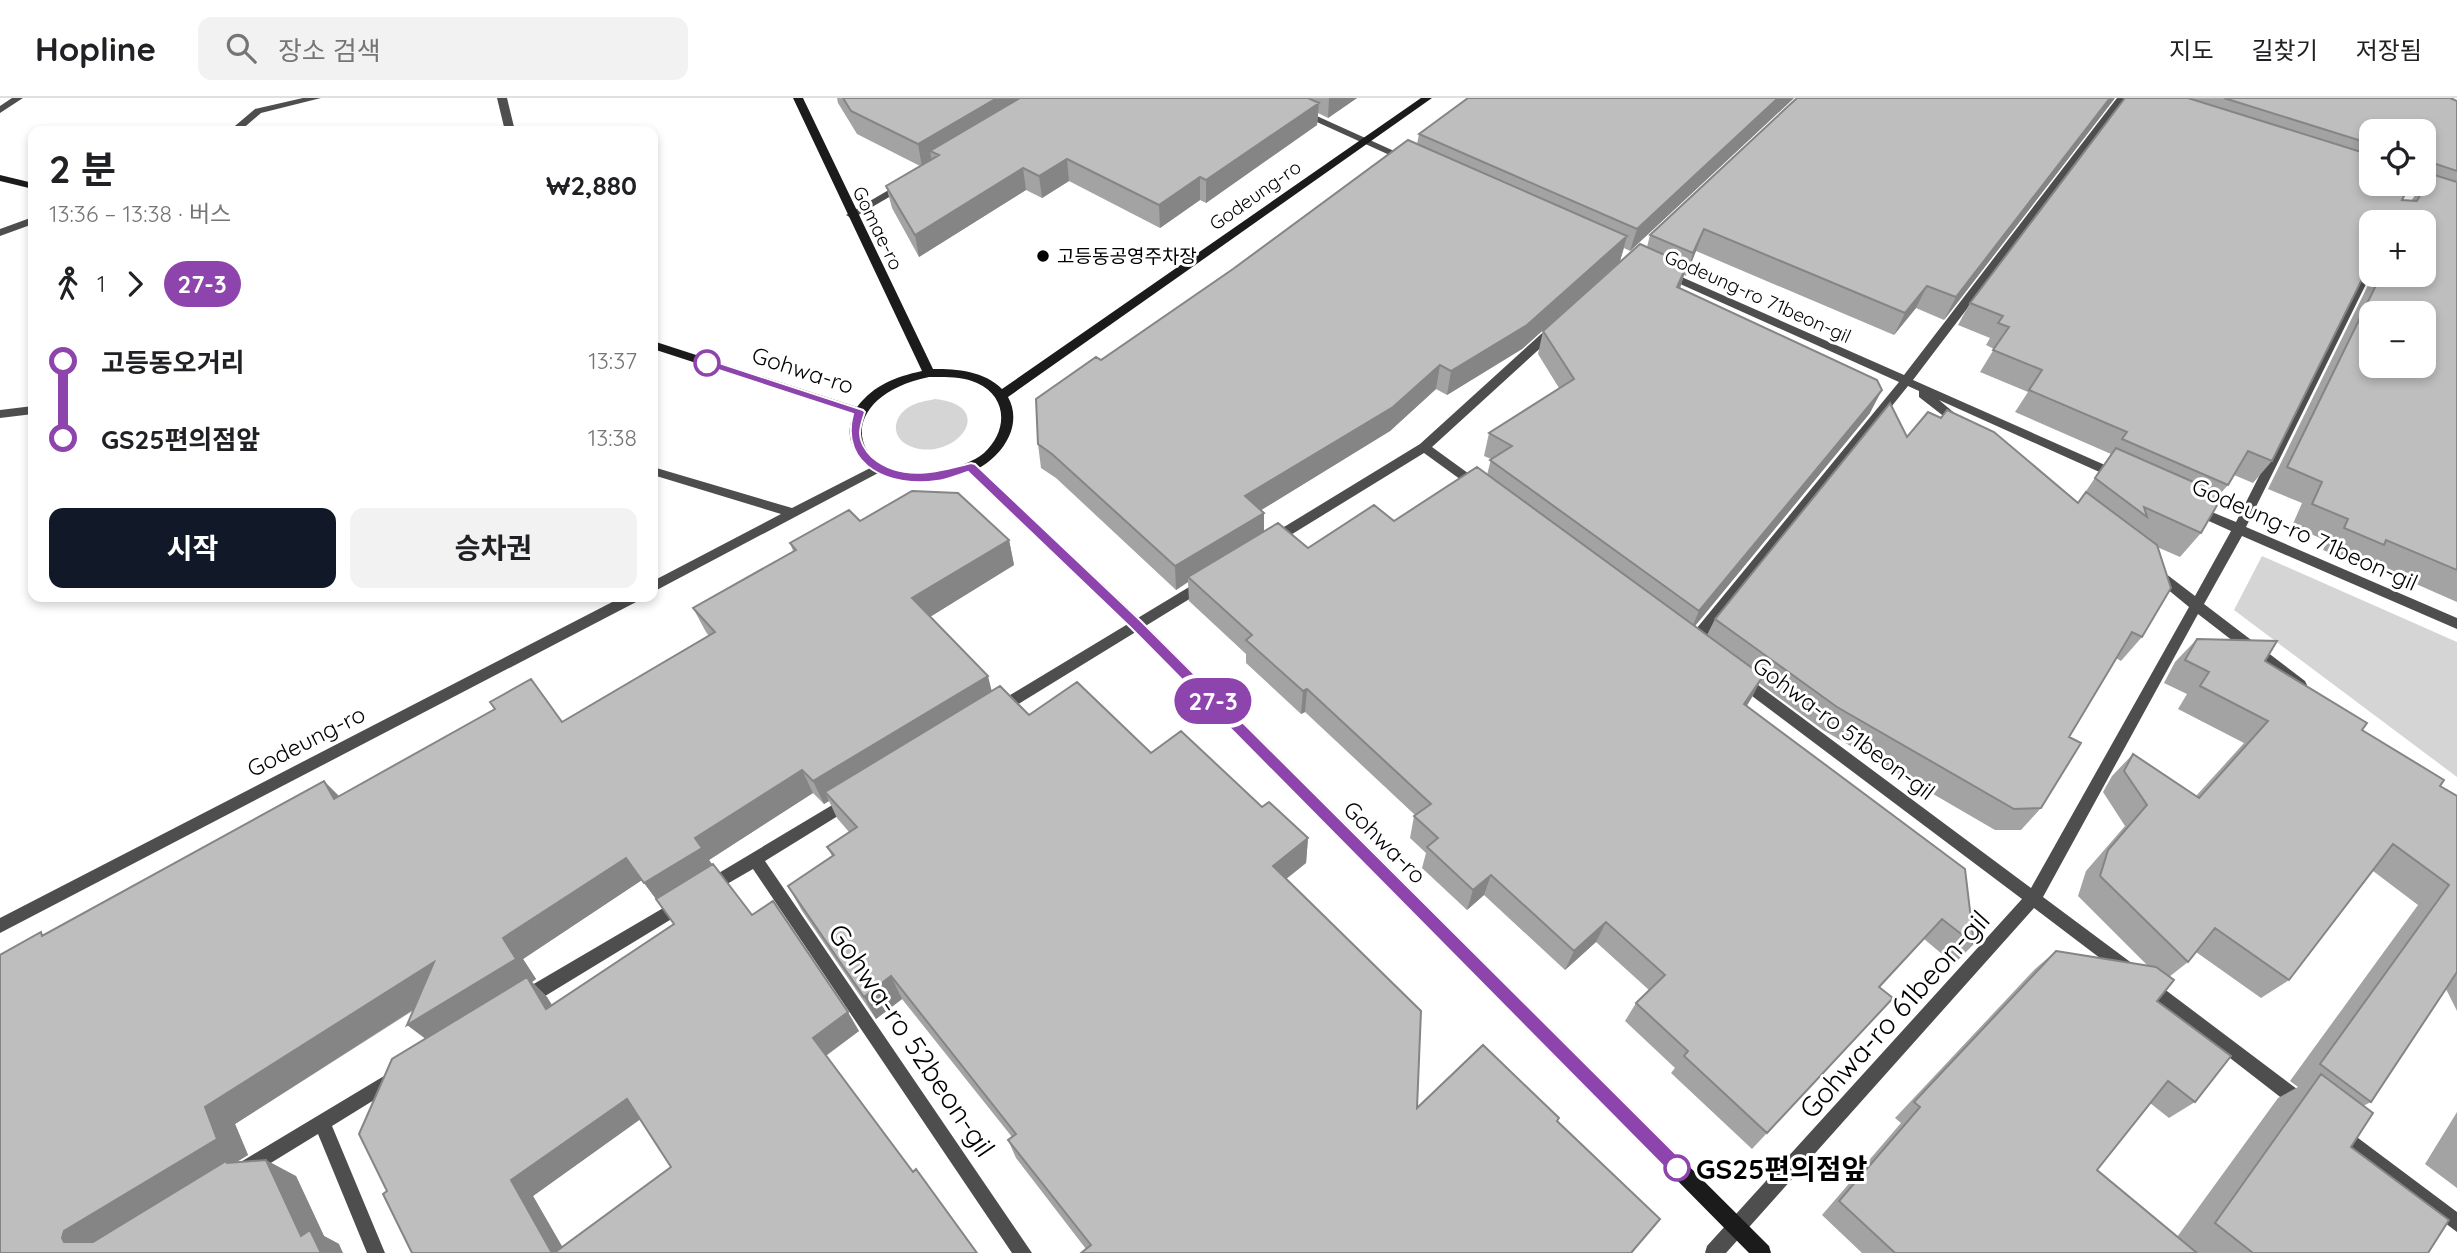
<!DOCTYPE html>
<html lang="ko">
<head>
<meta charset="utf-8">
<style>
  body { margin:0; font-family:Quicksand,"Noto Sans KR",sans-serif; background:#f2f2f2; color:#202124; height:100vh; display:flex; flex-direction:column; font-size:26px; white-space:nowrap }
  * { box-sizing:border-box; margin:0 }
  p { font-size:23px; color:#757577 }
  .icon { flex:none; width:38px; height:38px; fill:none; stroke:currentColor; stroke-width:2; stroke-linecap:round; stroke-linejoin:round }
  .map { position:relative; flex:1; overflow:hidden }
  .side { position:absolute; left:28px; top:28px; width:630px; height:476px; display:flex; flex-direction:column; background:#fff; border-radius:14px; box-shadow:0 4px 10px #0003 }
  .side>* { flex:none }
  .badge { padding:0 14px; border-radius:23px; font-size:24px; line-height:46px }
  .tools { position:absolute; left:2359px; top:21px; display:grid; gap:14px }
  .tools a { display:grid; place-items:center; width:77px; height:77px; border-radius:14px; background:#fff; box-shadow:0 4px 10px #0003; font-size:35px }
  .map>.badge { position:absolute; translate:-50% -50%; box-shadow:0 0 0 4px #fff }
  .legs { display:flex; align-items:center; gap:10px; height:77px; padding:0 21px; font-size:23px }
  .legs p { margin-inline-start:auto }
  .headline { display:flex; align-items:center; justify-content:space-between; height:119px; padding:0 21px }
  h1 { font-size:38px; font-weight:700; line-height:52px }
  .button { display:flex; gap:14px; margin-top:auto; padding:14px 21px }
  .button a { flex:1; height:80px; border-radius:14px; background:#111827; color:#fff; font-size:28px; font-weight:700; line-height:80px; text-align:center }
  .button a+a { background:#f2f2f2; color:#202124 }
  ul { padding:0 21px; list-style:none }
  li { display:flex; align-items:center; gap:24px; height:77px; font-size:26px }
  li i { display:grid; place-items:center; width:10px; height:100%; margin:0 9px; background:currentColor }
  li i::after { content:''; width:18px; height:18px; margin:-9px; border:5px solid; border-radius:50%; background:#fff }
  li p { margin-inline-start:auto }
  li:first-child i { background:linear-gradient(#0000 50%,currentColor 0) }
  li:last-child i { background:linear-gradient(currentColor 50%,#0000 0) }
  header { display:flex; align-items:center; gap:42px; box-sizing:border-box; height:98px; padding:0 35px; background:#fff; border-bottom:2px solid #e0e0e0 }
  header strong { font-size:33px }
  nav { display:flex; gap:38px; margin-inline-start:auto; font-size:24px }
  .search { width:490px; height:63px; background:#f2f2f2; display:flex; align-items:center; gap:18px; box-sizing:border-box; padding:0 24px; border-radius:14px; color:#757577; font-size:26px }
  .map>svg:first-child { display:block }
  .green { fill:#d5d5d5 }
  .lines { fill:none; stroke-linecap:round; stroke-linejoin:round }
  .street { fill:#4e4e4e; fill-rule:evenodd }
  .secondary { fill:#1b1b1b; fill-rule:evenodd }
  .wall { fill:#a3a3a3; fill-rule:evenodd }
  .shaded-wall { fill:#858585 }
  .building { fill:#bebebe; stroke:#858585; stroke-width:2; fill-rule:evenodd }
  .line-1 { fill:#8e44ad; stroke:#fff; stroke-width:2 }
  .poi-dot { fill:#000; stroke:#fff; stroke-width:2.5 }
  .stop-1-dot { fill:#fff; stroke:#8e44ad; stroke-width:3.5 }
  .labels { text-anchor:middle; dominant-baseline:central; stroke-width:6; stroke-linejoin:round; paint-order:stroke }
  .far-street-label { font-size:19px; fill:#000; stroke:#fff }
  .far-poi-label { font-size:19px; fill:#000; stroke:#fff; text-anchor:start }
  .street-label { font-size:23px; fill:#000; stroke:#fff }
  .near-street-label { font-size:28px; fill:#000; stroke:#fff }
  .near-stop-label { font-size:28px; font-weight:bold; fill:#000; stroke:#fff; text-anchor:start }
</style>
</head>
<body>
<header>
<strong>Hopline</strong>
<div class="search"><svg class="icon" aria-label="search" viewBox="0 0 24 24"><circle cx="10" cy="10" r="6"/><path d="M15 15l6 6"/></svg>장소 검색</div>
<nav><a>지도</a><a>길찾기</a><a>저장됨</a></nav>
</header>
<div class="map">
<svg width="2457" height="1155" viewBox="0 0 2457 1155">
  <rect width="100%" height="100%" fill="#fff"/>
  <path class="green" d="M935 301C1000 308 955 364 912 349 891 342 891 320 909 309 917 304 926 303 935 301Z
    M2262 458 2457 544V679L2234 512Z"/>
  <g class="lines">
    <path class="street" d="M12 0H23L0 15V8Z
      M303 0H321L261 15 240 33H229L255 11Z
      M497 0H507L515 33H505Z
      M1264 0H1277L1414 62 1405 64Z
      M2117 0H2127L1913 282 2123 375 2125 378 2123 381H2115L1939 302 1965 324 1963 327H1955L1919 299V293L1908 288 1697 550H1687L1685 546 1687 542 1899 284 1660 177V173H1668L1904 277Z
      M904 83 909 86 908 88 855 119 851 120 846 117Z
      M2388 86H2403L2457 103V109Z
      M33 119V126L0 138V131Z
      M2371 163V176L2246 429 2457 520V531L2242 438 2204 506 2305 583 2307 587 2305 591H2295L2198 516 2043 799 2137 869 2139 874 2137 879 2131 882 2125 879 2034 810 1726 1155H1705L1707 1148 2022 801 1736 586 1734 582 1736 578H1746L2031 790 2189 509 2149 476 2151 472H2161L2195 498 2231 433 2191 415 2189 412 2195 407 2236 424 2366 166Z
      M1554 227 1558 228V234L1432 349 1483 386 1485 389 1483 392H1475L1424 355 1276 446H1266L1265 443 1266 440 1420 346 1550 228Z
      M33 308V316L0 320V312Z
      M878 366 884 370 882 373 653 494V483L781 416 653 377V369L792 410Z
      M1204 480 1209 481 1211 485 1209 489 1002 616H992L990 612 992 608Z
      M622 499H640L638 503 0 835V820Z
      M849 697 854 698 856 703 854 708 765 763 1032 1155H1012L753 771 708 797 702 795 700 790 702 785Z
      M682 799 688 801 690 806 688 811 532 906 526 908 520 906 518 900 520 894Z
      M2147 878 2309 1000 2312 1006 2309 1012 2303 1015 2297 1012 2141 891 2139 886 2141 881Z
      M394 972 400 974 403 980 400 986 332 1028 385 1155H367L318 1036 251 1077 245 1080 239 1077 236 1071 239 1065Z
      M2338 1025 2457 1114V1134L2332 1040 2329 1034 2332 1028Z"/>
    <path class="secondary" d="M793 0H803L933 271C958 271 984 273 1002 291L1421 0H1432L1008 299C1023 326 1004 356 979 370L1141 522 1769 1148 1771 1155H1749L1131 530 968 374C930 386 880 392 855 353 848 341 848 328 854 316L653 251V243L857 309C874 287 895 279 922 273ZM929 279C945 279 962 278 977 285 1008 299 1008 333 984 355 973 364 959 368 945 372 852 393 824 301 929 279Z
      M0 77 33 85V91L0 83Z"/>
  </g>
  <path class="wall" d="M837 0H1357L1328 20 1318 15 1317 27 1206 105 1200 102 1160 130 1069 83 1042 100 1026 92 919 159 892 110 886 88 920 68 857 36 838 5Z
    M1794 0 1630 153 1624 150 1620 163 1522 251 1447 297 1436 291 1390 333 1261 412 1264 415V433L1308 450 1394 423 1487 377 1491 361 1484 358 1489 335 1559 290 1538 256 1543 233 1647 149 1650 137 2115 0 1944 222 1916 210 1894 237 1696 153 1686 178 1684 177 1680 190 1870 315 1695 528 1707 537 1715 521 1907 339 2078 405 2111 356 2015 314 2028 294 1980 274 1994 251 1986 247 1990 240 1958 227 1970 205 2125 0H2455L2453 1 2457 3V504L2366 464 2362 469 2323 452 2327 443 2292 428 2302 405 2268 391 2373 177H2424V124H2371L2272 363 2253 385 2234 377 2228 387 2220 396 2201 435 2180 459 2157 449 2142 539 2121 563 2116 560 2069 639 2041 710 2021 732H1995L1823 632 1759 585 1747 608 1974 846 1954 866 1924 841 1879 889 1767 1035 1752 1051 1671 975 1675 970 1625 923 1636 905 1649 892 1596 844 1565 872 1484 797 1467 812 1422 770 1426 755 1410 740 1414 718 1415 717 1305 614 1301 616 1246 565V556L1189 503 1188 484 1176 492 1056 380 1041 370 1038 346 1101 262 1417 46 1419 36ZM2371 33H2424V86H2411L2421 89 2411 103 2402 102 2371 86Z
    M860 423 1009 442 1014 467 930 519 992 593 1029 617 1151 655 1262 709 1308 740 1306 765 1286 781 1417 1010 1559 1020 1086 1151 1016 1060 1008 1042 1012 1039 902 901 876 921 802 813 788 788 832 758 827 749 849 734 837 720 829 703 824 706 813 695 709 762 752 817 859 933 826 958 913 1074 977 1155H412L387 1093 425 941 414 912 235 1026 248 1057 235 1065 296 1078 324 1138 339 1146 0 1155 45 837 339 698 562 624 709 538 706 534 693 510 793 453 790 445ZM642 782 674 826 552 907 547 899 532 884 536 881 523 861ZM640 1021 671 1069 562 1149 533 1098Z
    M2197 541 2265 563 2440 688 2457 698V913L2446 891 2371 1004 2363 1008 2351 1049 2428 1155H1862L1822 1117 1901 1025 1895 1020 2035 871 2056 853 2148 868 2078 798 2086 773 2125 728 2103 694 2112 678 2133 656 2196 698 2244 645 2178 611 2187 596 2164 585 2175 564ZM2373 773 2418 807 2290 983 2298 989 2278 1000 2177 1139 2097 1072 2150 1005 2169 1020 2195 1004 2157 903 2169 879 2188 864 2196 854 2261 900 2289 882Z
    M2457 1014V1090L2425 1066Z"/>
  <path class="shaded-wall" d="M997 0H1038L930 53 932 63 922 69 918 46Z
    M1329 0H1357L1328 20Z
    M1778 0H1794L1630 153 1637 131Z
    M2110 0H2115L1944 222 1956 199Z
    M1319 5 1317 27 1206 105V82Z
    M1067 61 1069 83 1042 100 1039 78Z
    M1023 70 1026 92 919 159 915 137Z
    M1200 79V102L1160 130 1159 107Z
    M1704 131 1696 153 1686 178 1693 155Z
    M1627 138 1620 163 1522 251 1447 297 1451 273Z
    M1687 167 1680 190 1677 189Z
    M1927 188 1916 210 1894 237 1905 215Z
    M1440 267 1436 291 1390 333 1245 422V398Z
    M1882 292 1870 315 1690 534 1699 513Z
    M1264 415V438L1188 479V484L1176 492 1175 468Z
    M1009 442 1014 467 920 525 912 500Z
    M988 578 994 602 825 694 829 703 824 706 813 683Z
    M1763 578 1751 601 1732 629 1744 606Z
    M1307 591 1305 614 1301 616 1303 593Z
    M802 672 813 695 709 762 716 772 660 806 644 785 695 740Z
    M324 683 347 706 334 701Z
    M1308 740 1306 765 1271 793 1273 768Z
    M626 760 642 782 523 861 536 881 532 884 547 899 566 930 431 945 407 927 503 840Z
    M1491 777 1484 797 1467 812 1473 792Z
    M1606 824 1596 844 1565 872 1574 853Z
    M434 864 456 884 235 1026 248 1057 100 1147 64 1144 62 1140 64 1133 205 1009Z
    M891 878 902 901 876 921 864 899Z
    M848 914 859 933 825 958 813 940Z
    M627 1001 645 1018 533 1098 566 1155H552L511 1082Z
    M266 1062 296 1078 324 1138 339 1146 343 1155H321L301 1138Z"/>
  <path class="building" d="M843 0H997L918 46 851 13Z
    M1020 0H1308L1319 5 1206 82 1200 79 1159 107 1067 61 1039 78 1023 70 915 137 886 88 939 57 930 53Z
    M1468 0H1778L1637 131 1419 36Z
    M1797 0H2110L1956 199 1927 188 1905 215 1704 131 1693 155 1650 137Z
    M2125 0H2188L2371 57V86H2410L2402 102 2417 103 2431 76 2457 84V472L2386 442 2384 447 2344 430 2348 421 2312 406 2322 384 2287 369 2381 177H2424V124H2371V163L2272 363 2248 353 2228 387 2122 341 2127 334 2029 292 2042 272 1993 252 2009 229 1998 225 2003 218 1970 205ZM2371 215H2424V268H2371Z
    M2224 0H2450L2457 3V73L2424 62V33H2371V46Z
    M1408 42 1627 138 1527 227 1451 273 1440 267 1393 309 1245 398 1264 415 1175 468 1052 356 1038 346 1036 301 1096 259 1101 262 1233 171Z
    M1640 146 1687 167 1677 189 1877 282 1882 292 1699 513 1490 362 1512 348 1489 335 1574 281 1543 233Z
    M1890 305 1907 339 1928 314 1941 320 1947 312 1994 334 2078 405 2086 394 2157 447 2171 490 2142 539 2132 534 2069 639 2081 645 2041 710 2014 711 1837 609 1715 521Z
    M2116 350 2223 397 2201 435 2144 409 2147 419 2095 380Z
    M1477 369 1763 578 1744 606 1965 771 1974 846 1942 821 1879 889 1893 900 1767 1035 1684 958 1688 953 1636 905 1665 877 1606 824 1574 853 1491 777 1473 792 1427 749 1438 740 1414 718 1431 706 1307 591 1303 593 1246 542 1252 537 1188 479 1278 425 1308 450 1374 407 1394 423Z
    M912 393 958 395 1009 442 912 500 988 578 813 683 802 672 695 740 702 750 644 785 626 760 503 840 516 861 407 927 434 864 205 1009 217 1041 64 1133 62 1140 64 1144H93L226 1063 227 1065 266 1062 301 1138 310 1132 321 1155H0V857L41 834 42 838 324 683 334 701 495 611 490 604 531 581 562 624 715 534 693 510 796 452 790 445 849 412 860 423Z
    M2197 541 2277 543 2265 563 2367 625 2362 632 2444 682 2440 688 2457 698V874L2371 1004 2320 966 2449 787 2393 746 2289 882 2215 830 2188 864 2100 778 2108 752 2147 707 2124 673 2133 656 2199 700 2268 623 2200 588 2209 574 2185 562Z
    M1077 584 1151 655 1181 633 1262 709 1269 704 1308 740 1273 768 1421 913 1417 1010 1483 947 1559 1020 1557 1023 1660 1121 1631 1155H1081L1091 1147 1008 1042 1016 1036 891 878 864 899 788 788 834 757 827 749 857 729 825 694 1000 588 1029 617Z
    M713 766 752 817 773 803 848 914 813 940 913 1074 916 1071 977 1155H554L671 1069 627 1001 511 1082 552 1155H412L383 1096 387 1093 359 1036 392 961 527 879 546 911 674 826 656 801Z
    M2056 853 2156 869 2174 882 2157 903 2231 958 2195 1004 2168 983 2097 1072 2197 1155H1895L1839 1103 1920 1009 1914 1004Z
    M2321 976 2373 1015 2351 1049 2449 1122 2428 1155H2253L2215 1125Z"/>
  <path class="line-1" d="M707 261 863 312 865 314C863 320 860 329 860 335 860 345 866 353 872 359 901 384 938 374 971 365L975 366 1141 523 1683 1063 1686 1070 1683 1076 1677 1078 1671 1076 1131 530 968 374C958 377 947 382 937 383 892 390 839 369 853 316L703 267 701 265Z"/>
  <circle class="poi-dot" cx="1043" cy="158" r="7"/>
  <g class="stop-1-dot">
    <circle cx="707" cy="265" r="12"/>
    <circle cx="1677" cy="1070" r="12"/>
  </g>
  <g class="labels">
    <g class="far-street-label">
      <text transform="translate(1255 97) rotate(-35)">Godeung-ro</text>
      <text transform="translate(878 130) rotate(64)">Gomae-ro</text>
      <text transform="translate(1758 198) rotate(24)">Godeung-ro 71beon-gil</text>
    </g>
    <g class="far-poi-label">
      <text x="1057" y="158">고등동공영주차장</text>
    </g>
    <g class="street-label">
      <text transform="translate(803 272) rotate(18)">Gohwa-ro</text>
      <text transform="translate(2305 436) rotate(24)">Godeung-ro 71beon-gil</text>
      <text transform="translate(1844 630) rotate(37)">Gohwa-ro 51beon-gil</text>
      <text transform="translate(306 643) rotate(-27)">Godeung-ro</text>
      <text transform="translate(1385 744) rotate(45)">Gohwa-ro</text>
    </g>
    <g class="near-street-label">
      <text transform="translate(1894 916) rotate(-48)">Gohwa-ro 61beon-gil</text>
      <text transform="translate(912 942) rotate(56)">Gohwa-ro 52beon-gil</text>
    </g>
    <g class="near-stop-label">
      <text x="1696" y="1070">GS25편의점앞</text>
    </g>
  </g>
</svg>
<div class="tools">
<a><svg class="icon" aria-label="locate" viewBox="0 0 24 24"><circle cx="12" cy="12" r="6"/><path d="M12 2v4M12 18v4M2 12h4M18 12h4"/></svg></a>
<a>+</a>
<a>−</a>
</div>
<b class="badge" style="left:1213px;top:603px;background:#8e44ad;color:#fff">27-3</b>
<section class="side">
<div class="headline"><div><h1>2 분</h1><p>13:36 – 13:38 · 버스</p></div><b>₩2,880</b></div>
<div class="legs"><svg class="icon" aria-label="walk" viewBox="0 0 24 24"><circle cx="13" cy="4" r="2"/><path d="M13 8l-2 6 4 7M11 14l-3 7M7 12l3-4h3l4 4"/></svg>1<svg class="icon" aria-label="forward" viewBox="0 0 24 24"><path d="M9 5l7 7-7 7"/></svg><b class="badge" style="background:#8e44ad;color:#fff">27-3</b></div>
<ul>
<li><i style="color:#8e44ad"></i><b>고등동오거리</b><p>13:37</p></li>
<li><i style="color:#8e44ad"></i><b>GS25편의점앞</b><p>13:38</p></li>
</ul>
<div class="button"><a>시작</a><a>승차권</a></div>
</section>
</div>
</body>
</html>
